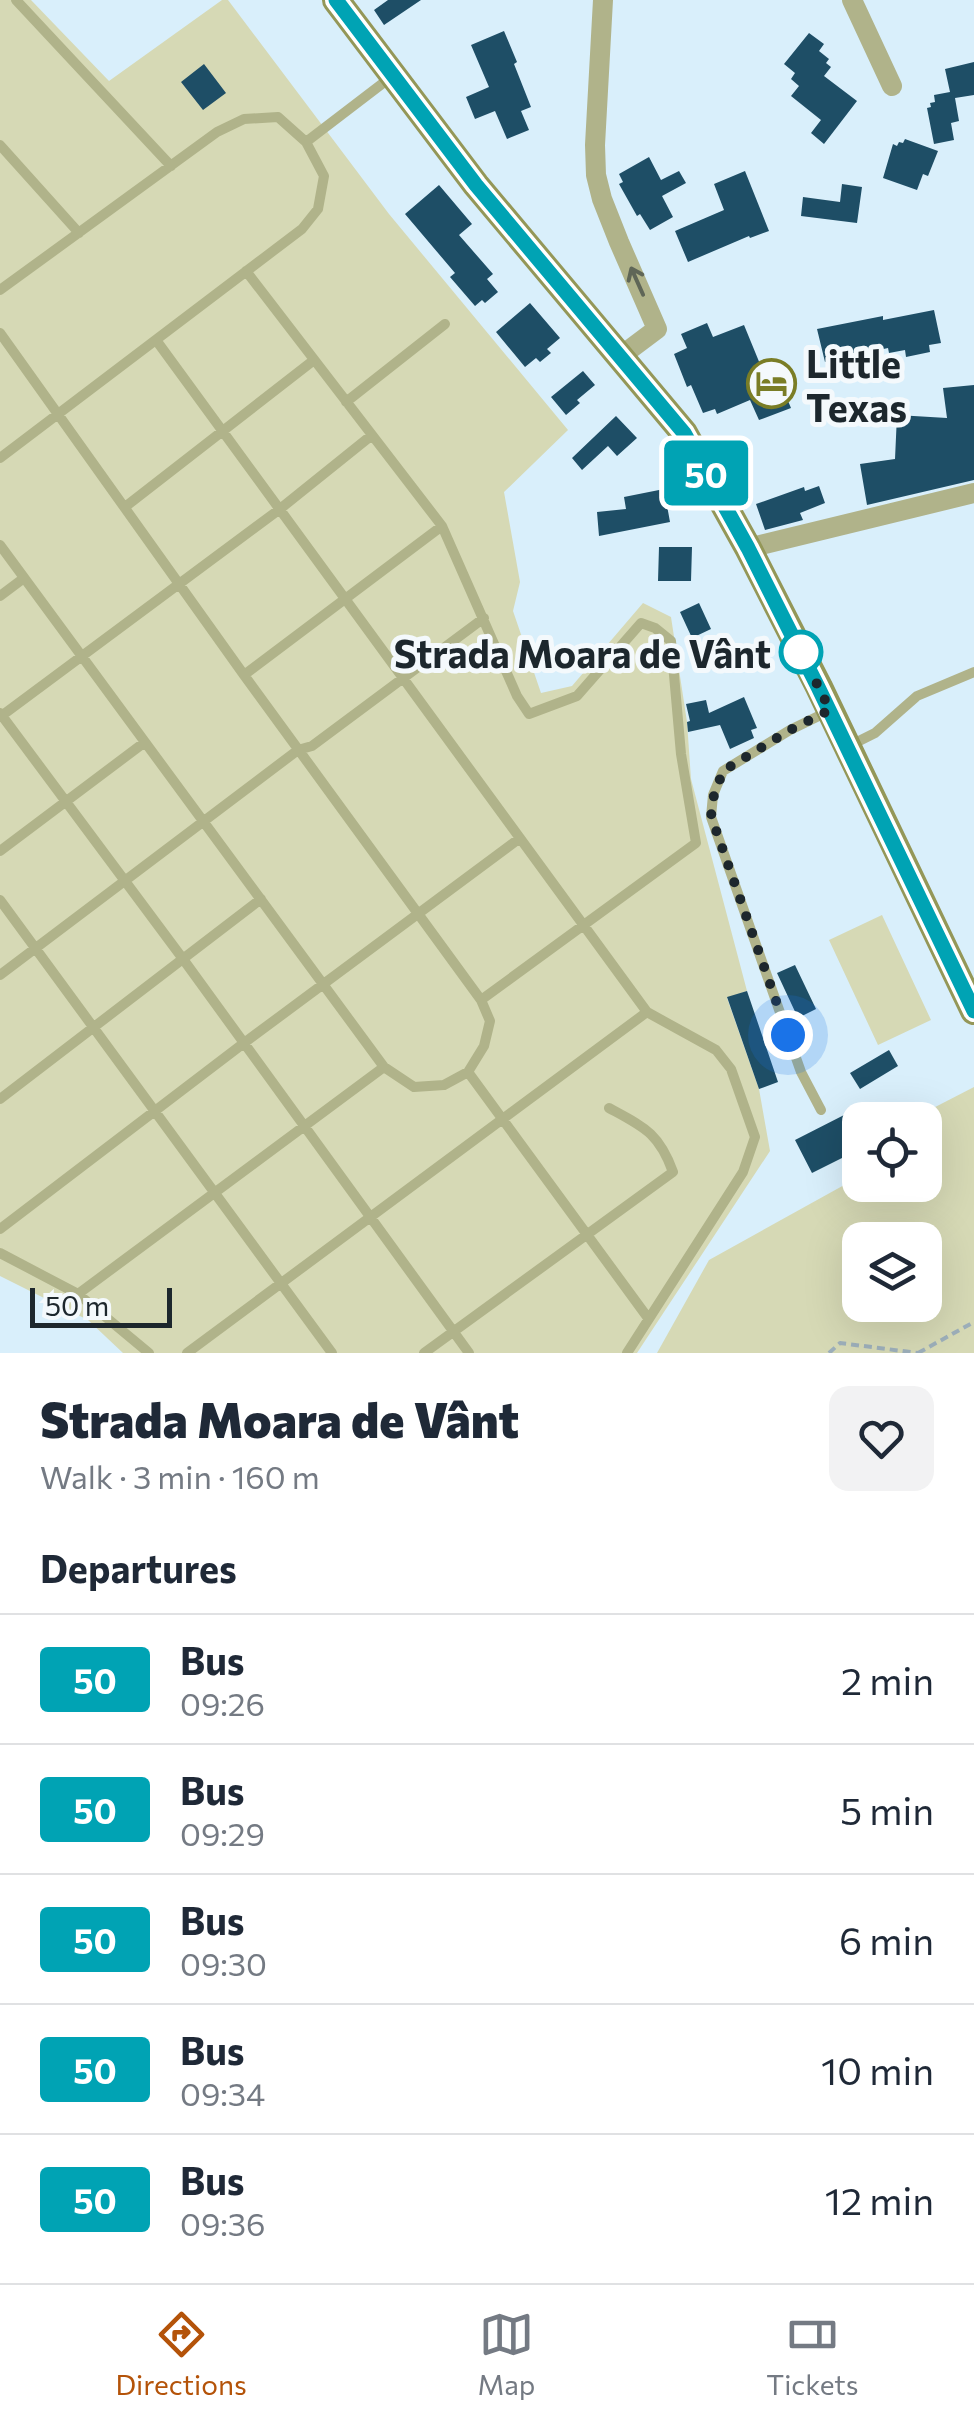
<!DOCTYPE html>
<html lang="en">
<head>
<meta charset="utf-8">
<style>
  body { margin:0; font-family:Commissioner,sans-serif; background:#f2f2f3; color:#1f2937; height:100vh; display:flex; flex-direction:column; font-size:38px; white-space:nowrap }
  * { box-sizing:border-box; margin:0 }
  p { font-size:32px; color:#747a83 }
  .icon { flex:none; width:55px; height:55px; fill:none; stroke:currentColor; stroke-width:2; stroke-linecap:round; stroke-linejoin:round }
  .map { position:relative; height:1353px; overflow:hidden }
  .panel { display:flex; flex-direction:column; background:#fff; flex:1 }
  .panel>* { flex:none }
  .badge { padding:0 20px; border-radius:8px; font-size:35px; line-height:65px }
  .tools { position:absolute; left:842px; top:1102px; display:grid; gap:20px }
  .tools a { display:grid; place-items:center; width:100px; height:100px; border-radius:20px; background:#fff; box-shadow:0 10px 40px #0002; font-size:50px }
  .scale { position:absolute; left:30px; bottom:25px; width:142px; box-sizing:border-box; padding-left:10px; border:5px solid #1d272d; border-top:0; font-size:28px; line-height:35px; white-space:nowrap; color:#1d272d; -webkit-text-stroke:8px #f4f9fc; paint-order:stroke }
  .you { position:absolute; width:50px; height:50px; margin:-25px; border:8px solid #fff; border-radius:50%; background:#1a73e8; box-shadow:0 0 0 15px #1a73e833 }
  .map>.badge { position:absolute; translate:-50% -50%; box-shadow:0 0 0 5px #fff }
  h2 { padding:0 40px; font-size:38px; line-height:90px }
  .round { display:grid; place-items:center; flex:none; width:105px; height:105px; border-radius:20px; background:#f2f2f3 }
  .head { display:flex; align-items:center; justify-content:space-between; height:170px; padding:0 40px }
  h1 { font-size:48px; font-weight:800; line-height:75px }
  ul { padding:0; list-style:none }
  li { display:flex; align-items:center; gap:30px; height:130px; padding:0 40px; border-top:2px solid #e0e1e3 }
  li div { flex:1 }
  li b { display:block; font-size:38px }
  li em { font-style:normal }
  li .badge { min-width:110px; font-weight:700; text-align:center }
  .dock { display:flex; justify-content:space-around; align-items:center; height:140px; border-top:2px solid #e0e1e3; background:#fff; font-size:28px; color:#747a83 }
  .dock a { display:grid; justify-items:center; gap:5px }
  .dock .active { color:#b45309 }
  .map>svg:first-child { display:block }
  .green { fill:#d6d9b5; fill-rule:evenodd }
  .building { fill:#1e4e66 }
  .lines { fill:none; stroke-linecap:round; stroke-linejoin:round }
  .path { stroke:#9dafba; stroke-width:4; stroke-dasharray:8 5; stroke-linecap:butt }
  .service { stroke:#b0b38a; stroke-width:10 }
  .minor { stroke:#b0b38a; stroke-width:20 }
  .secondary { stroke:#949758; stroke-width:28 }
  .oneway { stroke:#5f6657 }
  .line-casing { stroke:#fff; stroke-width:22 }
  .line { stroke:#00a3b4; stroke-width:15 }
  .walk { stroke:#1d272d; stroke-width:10; stroke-dasharray:0 18 }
  .stop-dot { fill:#fff; stroke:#00a3b4; stroke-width:5 }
  .labels { text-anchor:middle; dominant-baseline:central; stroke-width:10; stroke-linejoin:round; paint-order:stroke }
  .poi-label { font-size:38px; font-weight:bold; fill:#1d272d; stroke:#f4f9fc; text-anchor:start }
  .stop-label { font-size:38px; font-weight:bold; fill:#1d272d; stroke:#f4f9fc; text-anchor:end }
</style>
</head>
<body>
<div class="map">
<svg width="974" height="1353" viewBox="0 0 974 1353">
  <rect width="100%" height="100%" fill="#d9effb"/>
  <path class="green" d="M0 0H31L109 81 222 0H228L389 214 568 430 504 492 520 582 513 611 541 693 572 686 643 603 671 617 687 722 691 779 747 991 727 998 759 1089 770 1151 637 1353H123L88 1320 0 1276Z
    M882 915 931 1020 878 1045 829 940Z
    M974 1087V1353H657L709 1260 855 1179 844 1153 860 1145V1185H925V1120H910ZM860 1240H925V1305H860Z"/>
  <path class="building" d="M388 0H421L384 25 374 10Z
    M504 31 517 62 514 64 531 107 521 111 529 130 507 139 495 111 475 119 466 97 489 87 471 45Z
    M809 33 824 44 819 51 829 59 826 63 831 67 824 76 857 101 824 144 811 133 821 120 791 96 799 86 791 79 795 73 784 64Z
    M974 62V95L955 98 959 121 951 123 954 140 934 144 927 108 931 107 930 103 935 102 934 95 950 92 945 69Z
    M204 64 226 93 203 110 181 82Z
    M905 139 938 151 928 176 923 174 917 190 883 178 893 144 897 146 899 142 903 143Z
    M649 157 661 180 679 171 686 183 662 196 673 217 650 230 640 214 637 216 619 184 623 182 619 174Z
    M745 171 769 231 750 238 749 236 688 262 675 231 724 210 714 184Z
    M842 184 862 187 857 223 801 216 803 197 840 202Z
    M439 185 472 224 459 235 493 274 487 279 498 292 485 303 482 300 475 306 450 277 455 273 405 214Z
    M530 303 560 338 547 349 551 353 540 362 536 358 525 367 496 332Z
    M934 310 941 343 929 345 930 352 906 357 905 350 889 353 888 348 825 362 817 329 883 316V320Z
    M707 323 713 337 744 325 767 381 778 377 791 408 759 420 750 400 717 414 715 409 703 413 691 385 687 387 674 354 687 348 681 334Z
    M583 371 595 385 577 400 580 403 566 415 551 397Z
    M974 385V480L867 505 860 464 895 459 897 415 947 418 943 388Z
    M616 416 637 438 617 456 608 446 582 470 572 458Z
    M819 486 825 503 800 513 803 520 765 530 756 504 804 487 805 491Z
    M664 489 670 522 599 536 597 512 626 509 624 497Z
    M659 547H692L691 581H658Z
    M699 603 711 629 692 638 680 612Z
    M744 697 757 728 751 730 754 738 730 749 720 725 688 732 687 722 690 721 686 704 706 700 709 713Z
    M795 965 816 1009 798 1018 777 973Z
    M747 991 778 1082 759 1089 727 997Z
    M889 1050 898 1066 860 1089 850 1073Z
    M848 1113 860 1138V1149L812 1173 795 1140Z"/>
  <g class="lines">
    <path class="path" d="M829 1353 840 1343 918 1353
      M918 1353 974 1322"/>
    <path class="service" d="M16 0 171 166
      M306 142 391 77
      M0 145 79 233
      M246 271 442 526 517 696 529 714 577 696 641 623 655 628 671 641 681 754 696 843 481 1000
      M0 290 217 132 244 119 278 117 306 142 324 176 318 209 302 229 0 458
      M0 333 244 675 481 1000 490 1021 484 1046 468 1072 444 1085 414 1087 384 1067 0 545
      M156 340 647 1012 716 1050 731 1069 755 1137 743 1172 627 1353
      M346 402 445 324
      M125 507 314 360
      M0 596 24 578
      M244 675 442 526
      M0 713 183 959 469 1353
      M0 717 280 509 372 435
      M849 746 875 733 917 696 974 672
      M0 851 145 742
      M0 900 332 1353
      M0 975 298 750 312 746 484 618
      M468 1072 648 1318
      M0 1099 261 899
      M821 1110 801 1072 711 817 713 795 723 771 790 730 829 711
      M0 1229 244 1043 520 838
      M0 1253 78 1294 149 1353
      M78 1294 384 1067
      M187 1353 647 1012
      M424 1353 673 1172C659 1133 644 1127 609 1108"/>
    <path class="minor" d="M603 0 595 145 596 175 602 199 619 242 657 329 621 356
      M852 0 892 86
      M748 548 974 493"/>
    <path class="secondary" d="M336 0 476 185 684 433 748 548 819 687 974 1011"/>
  </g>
  <defs><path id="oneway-shaft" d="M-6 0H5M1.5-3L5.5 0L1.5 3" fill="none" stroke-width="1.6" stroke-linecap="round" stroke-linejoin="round" transform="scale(2.5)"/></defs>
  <use class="oneway" href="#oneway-shaft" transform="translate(637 281) rotate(-114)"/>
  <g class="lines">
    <defs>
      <path id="line" d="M336 0 476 185 684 433 748 548 818 687 974 1011"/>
    </defs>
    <use href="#line" class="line-casing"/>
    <use href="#line" class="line"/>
    <path class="walk" d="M788 1035 711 816 714 795 723 771 790 730 830 710 801 652"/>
  </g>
  <defs>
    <symbol id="hotel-ring" viewBox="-11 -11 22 22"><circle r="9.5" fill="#f4f9fc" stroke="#7a7d26" stroke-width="1.5"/><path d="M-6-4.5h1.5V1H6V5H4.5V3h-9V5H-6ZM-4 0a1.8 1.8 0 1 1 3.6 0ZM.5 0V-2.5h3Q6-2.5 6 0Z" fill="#7a7d26"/></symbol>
  </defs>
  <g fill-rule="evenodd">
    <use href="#hotel-ring" x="744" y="356" width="55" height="55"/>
  </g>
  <circle class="stop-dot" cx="801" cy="652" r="20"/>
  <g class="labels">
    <g class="poi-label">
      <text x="806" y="362">Little<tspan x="806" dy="44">Texas</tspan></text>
    </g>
    <g class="stop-label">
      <text x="771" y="652">Strada Moara de Vânt</text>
    </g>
  </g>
</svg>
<div class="tools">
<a><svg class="icon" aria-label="locate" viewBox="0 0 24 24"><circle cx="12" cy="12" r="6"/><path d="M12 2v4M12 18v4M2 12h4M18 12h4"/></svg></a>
<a><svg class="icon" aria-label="layers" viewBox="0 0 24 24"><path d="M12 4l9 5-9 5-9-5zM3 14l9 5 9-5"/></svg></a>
</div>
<div class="scale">50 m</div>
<div class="you" style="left:788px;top:1035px"></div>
<b class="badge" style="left:706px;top:473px;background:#00a3b4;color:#fff">50</b>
</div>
<section class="panel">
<div class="head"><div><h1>Strada Moara de Vânt</h1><p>Walk · 3 min · 160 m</p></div><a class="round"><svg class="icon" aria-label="heart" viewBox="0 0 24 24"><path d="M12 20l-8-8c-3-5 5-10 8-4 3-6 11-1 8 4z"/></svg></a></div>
<h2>Departures</h2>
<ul>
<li><span class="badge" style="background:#00a3b4;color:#fff">50</span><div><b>Bus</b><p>09:26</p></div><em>2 min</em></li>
<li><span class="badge" style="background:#00a3b4;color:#fff">50</span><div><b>Bus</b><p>09:29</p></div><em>5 min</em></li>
<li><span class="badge" style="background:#00a3b4;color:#fff">50</span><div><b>Bus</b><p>09:30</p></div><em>6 min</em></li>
<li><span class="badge" style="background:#00a3b4;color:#fff">50</span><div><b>Bus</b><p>09:34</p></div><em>10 min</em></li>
<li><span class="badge" style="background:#00a3b4;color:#fff">50</span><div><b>Bus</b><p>09:36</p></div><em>12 min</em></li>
</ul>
</section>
<nav class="dock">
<a class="active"><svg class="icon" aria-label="directions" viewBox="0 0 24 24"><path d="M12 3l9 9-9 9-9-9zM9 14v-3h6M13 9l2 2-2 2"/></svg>Directions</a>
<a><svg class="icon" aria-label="map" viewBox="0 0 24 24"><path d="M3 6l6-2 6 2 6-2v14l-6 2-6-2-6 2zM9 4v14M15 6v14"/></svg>Map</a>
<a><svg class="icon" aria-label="tickets" viewBox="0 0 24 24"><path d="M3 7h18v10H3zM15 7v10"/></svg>Tickets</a>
</nav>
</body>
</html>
